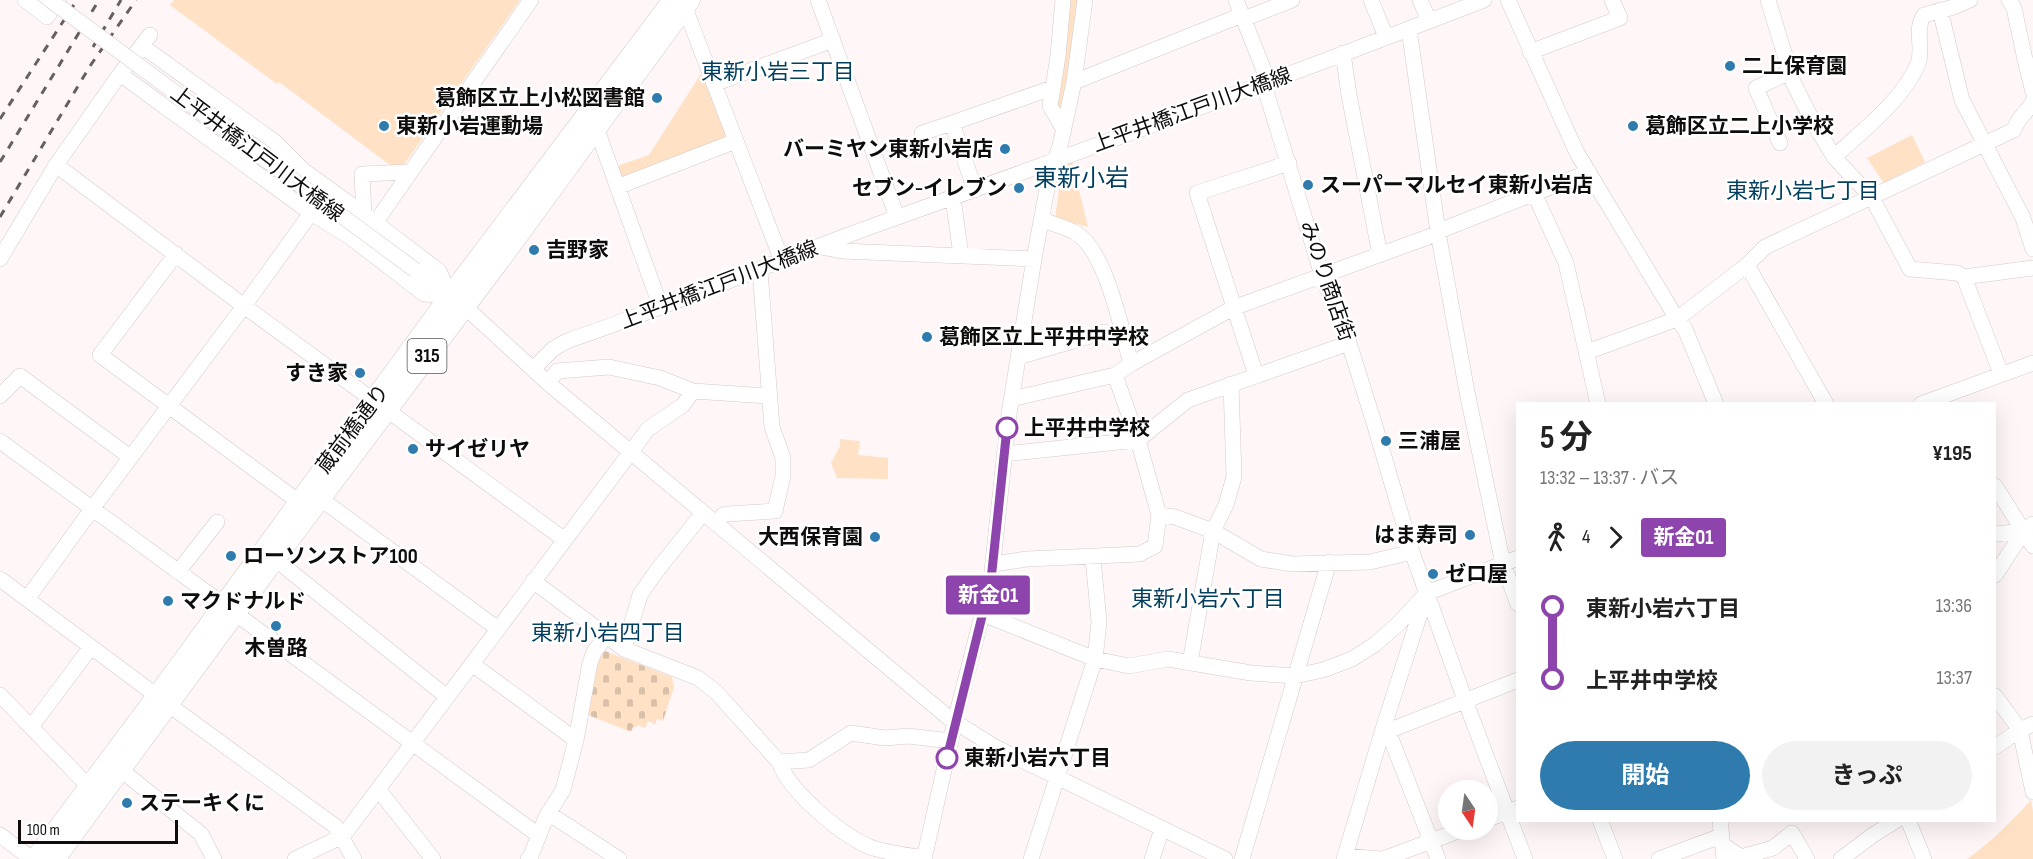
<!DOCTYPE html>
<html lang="ja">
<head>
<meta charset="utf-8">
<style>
  body { margin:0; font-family:"Sofia Sans Condensed","Noto Sans JP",sans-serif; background:#f2f2f2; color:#222; height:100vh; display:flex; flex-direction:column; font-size:22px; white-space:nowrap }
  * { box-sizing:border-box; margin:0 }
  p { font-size:20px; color:#767676 }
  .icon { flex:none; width:33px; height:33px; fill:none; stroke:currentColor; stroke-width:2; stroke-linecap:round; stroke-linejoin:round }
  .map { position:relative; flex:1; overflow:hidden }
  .side { position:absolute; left:1516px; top:402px; width:480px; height:420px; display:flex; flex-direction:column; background:#fff; border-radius:0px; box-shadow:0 6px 24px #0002 }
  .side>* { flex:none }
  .badge { padding:0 12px; border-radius:4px; font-size:21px; line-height:39px }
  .needle { width:39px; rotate:167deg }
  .tools { position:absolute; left:1438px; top:780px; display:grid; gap:12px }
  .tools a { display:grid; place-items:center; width:60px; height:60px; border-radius:50%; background:#fff; box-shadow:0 6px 24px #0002; font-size:30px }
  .scale { position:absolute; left:18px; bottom:15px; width:160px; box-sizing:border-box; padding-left:6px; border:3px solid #0f0c0c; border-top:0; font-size:16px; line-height:21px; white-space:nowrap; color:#0f0c0c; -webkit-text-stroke:4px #fff; paint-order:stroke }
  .map>.badge { position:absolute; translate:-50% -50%; box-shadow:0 0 0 3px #fff }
  .legs { display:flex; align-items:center; gap:9px; height:66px; padding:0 24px; font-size:20px }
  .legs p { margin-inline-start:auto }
  .summary { display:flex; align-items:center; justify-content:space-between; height:102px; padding:0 24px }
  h1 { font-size:33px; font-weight:700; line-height:45px }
  .primary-button { display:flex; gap:12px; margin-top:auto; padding:12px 24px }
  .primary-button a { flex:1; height:69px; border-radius:36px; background:#2f7bae; color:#fff; font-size:24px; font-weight:700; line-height:69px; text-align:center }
  .primary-button a+a { background:#f2f2f2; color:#222 }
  ul { padding:0 24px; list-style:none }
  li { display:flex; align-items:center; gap:21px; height:72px; font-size:22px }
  li i { display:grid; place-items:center; width:9px; height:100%; margin:0 8px; background:currentColor }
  li i::after { content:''; width:15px; height:15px; margin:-8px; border:4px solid; border-radius:50%; background:#fff }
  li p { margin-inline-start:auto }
  li:first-child i { background:linear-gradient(#0000 50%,currentColor 0) }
  li:last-child i { background:linear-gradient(currentColor 50%,#0000 0) }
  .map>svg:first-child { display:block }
  .green { fill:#ffe1c5 }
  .cemetery { fill:url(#cemetery-stones) }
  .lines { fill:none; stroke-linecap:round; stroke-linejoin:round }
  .minor-casing { stroke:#d4caca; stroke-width:16 }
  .major-casing { stroke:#d4caca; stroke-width:21 }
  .minor { stroke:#fff; stroke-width:15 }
  .major { stroke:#fff; stroke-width:20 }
  .rail { stroke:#666161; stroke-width:3; stroke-dasharray:8 8; stroke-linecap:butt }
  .minor-bridge-casing { stroke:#d4caca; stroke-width:16; stroke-linecap:butt }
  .minor-bridge { stroke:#fff; stroke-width:15 }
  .line-1-casing { stroke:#fff; stroke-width:14 }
  .line-1 { stroke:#8e44ad; stroke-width:9 }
  .poi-dot { fill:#2f7bae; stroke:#fff; stroke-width:2 }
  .stop-1-dot { fill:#fff; stroke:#8e44ad; stroke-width:3 }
  .labels { text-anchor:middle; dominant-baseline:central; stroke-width:5; stroke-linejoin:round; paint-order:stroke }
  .shield { fill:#fff; stroke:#575555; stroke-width:1.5 }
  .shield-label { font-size:20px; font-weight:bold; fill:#0f0c0c }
  .poi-label { font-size:21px; font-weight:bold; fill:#0f0c0c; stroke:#fff; text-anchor:start }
  .street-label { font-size:21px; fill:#0f0c0c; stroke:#fff }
  .stop-label { font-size:21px; font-weight:bold; fill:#0f0c0c; stroke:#fff; text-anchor:start }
  .neighbourhood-label { font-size:22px; fill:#023e5f; stroke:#fff }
  .quarter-label { font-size:24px; fill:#023e5f; stroke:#fff }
</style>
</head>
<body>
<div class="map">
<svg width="2033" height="859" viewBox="0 0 2033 859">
  <defs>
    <pattern id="cemetery-stones" width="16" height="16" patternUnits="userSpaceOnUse" patternTransform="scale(1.5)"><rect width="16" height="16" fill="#ffe1c5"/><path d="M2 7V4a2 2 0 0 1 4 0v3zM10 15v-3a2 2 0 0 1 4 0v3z" fill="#d9c0a8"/></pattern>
  </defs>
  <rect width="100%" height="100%" fill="#fff6f7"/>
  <path class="green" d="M174 0H520L401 169 394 168 279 82 277 84 170 5Z
    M1066 0H1079L1063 112 1054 103Z
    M704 69 735 140 625 180 618 177 616 171 620 165 649 155Z
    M1912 135 1925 162 1884 183 1867 158Z
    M1072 161 1088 227 1055 218 1063 163Z
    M840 439 860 441 858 455 888 458V479L837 478 831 463 840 446Z
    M2031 800 2033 811V859H1967C1991 842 2011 822 2031 800Z"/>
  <path class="cemetery" d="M605 651 672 677 674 687 663 721 657 719 655 724 648 721 645 728 638 725 637 727H633L631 732 588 715C592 694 592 668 605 651Z"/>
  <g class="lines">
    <defs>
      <path id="minor" d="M25 0 47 17 59 0
        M818 0 897 217
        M1063 0 1058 56 1050 106 1064 130
        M1236 0 1265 73V88L1322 275 1349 343 1375 426 1412 552 1465 700 1525 859
        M1371 0 1386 37
        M1420 0 1429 21
        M1508 0 1577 153 1677 319 1685 329 1716 404
        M1768 0 1793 82 1813 122 1834 157 1872 198 1910 269 1957 273 1964 277 2033 268
        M2009 0 2014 8 2026 64 2033 65
        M680 2 685 8 782 261
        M1940 10 1962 100 2023 218 2033 249
        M1244 19 1292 0
        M1409 29 1438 232 1467 392 1503 564 1518 604
        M1530 52 1620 18 1612 0
        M1343 53 1349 95 1380 255
        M2026 64 2033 92
        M120 74 311 213 350 237 424 294 450 296 439 271 364 214 303 170 275 142 142 46
        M1074 82 1242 15
        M714 84 833 40
        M596 127 661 308
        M922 133 952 123
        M1780 143 1756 88 1790 72
        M1834 157C1862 131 1903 100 1918 64 1924 48 1914 29 1924 15L1954 7 1970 0
        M617 187 736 141
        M975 190 952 123 1052 88
        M1534 193 1566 263 1598 404
        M953 198 961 255
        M311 213 244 306 374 401
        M364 214 362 174 410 172
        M1041 219C1052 224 1066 227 1076 233 1106 251 1122 331 1131 364
        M375 223 531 0
        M821 247 842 251 1034 259
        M176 254 100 355 299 502
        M0 259 56 165 120 74 150 35
        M1747 265 1826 404
        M415 270 464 306 548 383 949 718 995 747 1225 859
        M1964 277 2001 374
        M1587 352 1677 319 1747 265 1765 247 2014 130C2017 118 2028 112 2033 101
        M1018 357 1104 332
        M533 369 553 349 567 341C679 303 787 256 898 217 1094 147 1290 75 1484 0
        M1256 375 1197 193 1289 163
        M693 391 768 396
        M0 396 20 376 130 457
        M1011 399 1115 375 1131 364 1233 308 1431 236 1444 229 1589 172
        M1921 404 2033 363
        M387 410 565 540
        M0 441 538 835
        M1004 454 1138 440 1188 400 1349 343
        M1995 486 2033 546
        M321 499 498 629
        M1159 515 1175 517 1213 531 1261 559 1292 564 1370 562 1412 552
        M716 524 723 515 727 514 775 511 783 476V458L772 427 760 270
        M1995 534 2024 531 2033 524
        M275 559 447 697
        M993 564 1027 559 1140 554 1155 546 1159 515 1138 440 1115 375
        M178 572 217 522
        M1995 575 2024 531
        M0 579 157 696
        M533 581 624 649 698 678 716 692 779 762C789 791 841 835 870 847 887 853 907 855 925 858
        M27 599 92 509 244 306 56 165
        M983 614 1095 659 1129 666 1168 659 1251 673 1295 676 1323 670 1352 659 1374 645 1397 625 1427 593 1518 558
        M624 649 640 595 655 573 703 513
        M1190 663 1213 531 1226 505 1234 477 1231 384
        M472 664 576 740
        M0 695 89 787
        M1995 696 2020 730 2033 792
        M169 705 335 826 354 859
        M31 727 91 647
        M1383 729 1388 731 1438 859
        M1388 731 1518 680
        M1995 747 2020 730 2033 724
        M779 762 809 760 851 733 885 738 908 736 951 741
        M121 770 201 834 214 859
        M378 789 433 859
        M548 813 619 859
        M1488 819 1518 808
        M1600 820 1615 859
        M1720 820 1724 859
        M1908 820 1924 859
        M0 835 32 859
        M1723 845 1741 857 1773 848 1792 833 1807 859
        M1345 856 1381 859
        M295 859 343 836 648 429 683 405 693 391 660 378 609 367 557 371 548 383
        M528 859 530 858 546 817 563 790 576 740 590 663 594 652 605 637
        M924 859 956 717 991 580 1009 414 1034 259 1049 178 1060 146 1074 82 1085 0
        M1031 859 1095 659 1099 622 1093 558
        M1152 859 1162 829
        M1242 859 1329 562
        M1344 859 1383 729 1425 598
        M1383 859 1461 830
        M1659 859 1721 836
        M1841 859 1873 835 1897 820"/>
      <path id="major" d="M35 859 157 696 450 296 673 0
        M55 859 275 559 509 248 690 0"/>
    </defs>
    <use href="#minor" class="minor-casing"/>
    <use href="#major" class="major-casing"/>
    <use href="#minor" class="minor"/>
    <use href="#major" class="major"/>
    <path class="rail" d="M93 47 121 0
      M0 119 77 0
      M0 162 99 0
      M0 217 90 66 136 0"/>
    <defs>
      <path id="minor-bridge" d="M50 0 415 270"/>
    </defs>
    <use href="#minor-bridge" class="minor-bridge-casing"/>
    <use href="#minor-bridge" class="minor-bridge"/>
  </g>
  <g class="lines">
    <defs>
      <path id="line-1" d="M947 758 991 580 1007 428"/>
    </defs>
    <use href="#line-1" class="line-1-casing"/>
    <use href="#line-1" class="line-1"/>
  </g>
  <g class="poi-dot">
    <circle cx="1730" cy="66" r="6"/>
    <circle cx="657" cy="98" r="6"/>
    <circle cx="384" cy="126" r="6"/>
    <circle cx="1633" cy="126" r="6"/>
    <circle cx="1005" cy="149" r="6"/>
    <circle cx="1308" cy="185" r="6"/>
    <circle cx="1019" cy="188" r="6"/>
    <circle cx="534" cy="250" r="6"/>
    <circle cx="927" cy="337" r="6"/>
    <circle cx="360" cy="373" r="6"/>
    <circle cx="1386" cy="441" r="6"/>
    <circle cx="413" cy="449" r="6"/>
    <circle cx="1470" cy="535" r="6"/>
    <circle cx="875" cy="537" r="6"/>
    <circle cx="231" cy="556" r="6"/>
    <circle cx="1433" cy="574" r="6"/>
    <circle cx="168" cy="601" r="6"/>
    <circle cx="276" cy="626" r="6"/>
    <circle cx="127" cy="803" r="6"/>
  </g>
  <g class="stop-1-dot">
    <circle cx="1007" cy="428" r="10"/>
    <circle cx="947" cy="758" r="10"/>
  </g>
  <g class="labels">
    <rect class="shield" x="407.5" y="339" width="39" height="34" rx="4.5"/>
    <g class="shield-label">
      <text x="427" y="356">315</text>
    </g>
    <g class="poi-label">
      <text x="1742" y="66">二上保育園</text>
      <text x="645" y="98" text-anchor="end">葛飾区立上小松図書館</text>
      <text x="396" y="126">東新小岩運動場</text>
      <text x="1645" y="126">葛飾区立二上小学校</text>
      <text x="993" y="149" text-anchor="end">バーミヤン東新小岩店</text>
      <text x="1320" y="185">スーパーマルセイ東新小岩店</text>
      <text x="1007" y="188" text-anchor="end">セブン-イレブン</text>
      <text x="546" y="250">吉野家</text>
      <text x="939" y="337">葛飾区立上平井中学校</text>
      <text x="348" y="373" text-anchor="end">すき家</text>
      <text x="1398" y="441">三浦屋</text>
      <text x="425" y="449">サイゼリヤ</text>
      <text x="1458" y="535" text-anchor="end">はま寿司</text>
      <text x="863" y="537" text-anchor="end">大西保育園</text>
      <text x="243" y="556">ローソンストア100</text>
      <text x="1445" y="574">ゼロ屋</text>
      <text x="180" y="601">マクドナルド</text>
      <text x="276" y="648" text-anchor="middle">木曽路</text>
      <text x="139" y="803">ステーキくに</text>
    </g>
    <g class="street-label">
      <text transform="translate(1192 110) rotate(-20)">上平井橋江戸川大橋線</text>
      <text transform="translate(257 154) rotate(37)">上平井橋江戸川大橋線</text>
      <text transform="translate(1327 281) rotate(71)">みのり商店街</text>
      <text transform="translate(719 285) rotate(-21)">上平井橋江戸川大橋線</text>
      <text transform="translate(353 429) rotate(-53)">蔵前橋通り</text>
    </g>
    <g class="stop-label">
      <text x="1024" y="428">上平井中学校</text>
      <text x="964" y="758">東新小岩六丁目</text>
    </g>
    <g class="neighbourhood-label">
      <text x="778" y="72">東新小岩三丁目</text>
      <text x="1803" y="191">東新小岩七丁目</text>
      <text x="1208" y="599">東新小岩六丁目</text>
      <text x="608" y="633">東新小岩四丁目</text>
    </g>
    <g class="quarter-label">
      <text x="1081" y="178">東新小岩</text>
    </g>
  </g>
</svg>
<div class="tools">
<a><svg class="needle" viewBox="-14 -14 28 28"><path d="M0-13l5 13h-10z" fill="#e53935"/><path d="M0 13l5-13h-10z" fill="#767676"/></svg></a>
</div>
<div class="scale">100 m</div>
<b class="badge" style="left:988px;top:595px;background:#8e44ad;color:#fff">新金01</b>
<section class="side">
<div class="summary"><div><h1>5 分</h1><p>13:32 – 13:37 · バス</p></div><b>¥195</b></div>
<div class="legs"><svg class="icon" aria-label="walk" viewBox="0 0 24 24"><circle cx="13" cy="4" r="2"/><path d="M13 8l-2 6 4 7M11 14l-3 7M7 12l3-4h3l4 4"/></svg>4<svg class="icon" aria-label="forward" viewBox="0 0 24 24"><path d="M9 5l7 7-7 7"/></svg><b class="badge" style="background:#8e44ad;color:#fff">新金01</b></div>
<ul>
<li><i style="color:#8e44ad"></i><b>東新小岩六丁目</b><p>13:36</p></li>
<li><i style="color:#8e44ad"></i><b>上平井中学校</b><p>13:37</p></li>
</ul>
<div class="primary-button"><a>開始</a><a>きっぷ</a></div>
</section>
</div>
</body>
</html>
